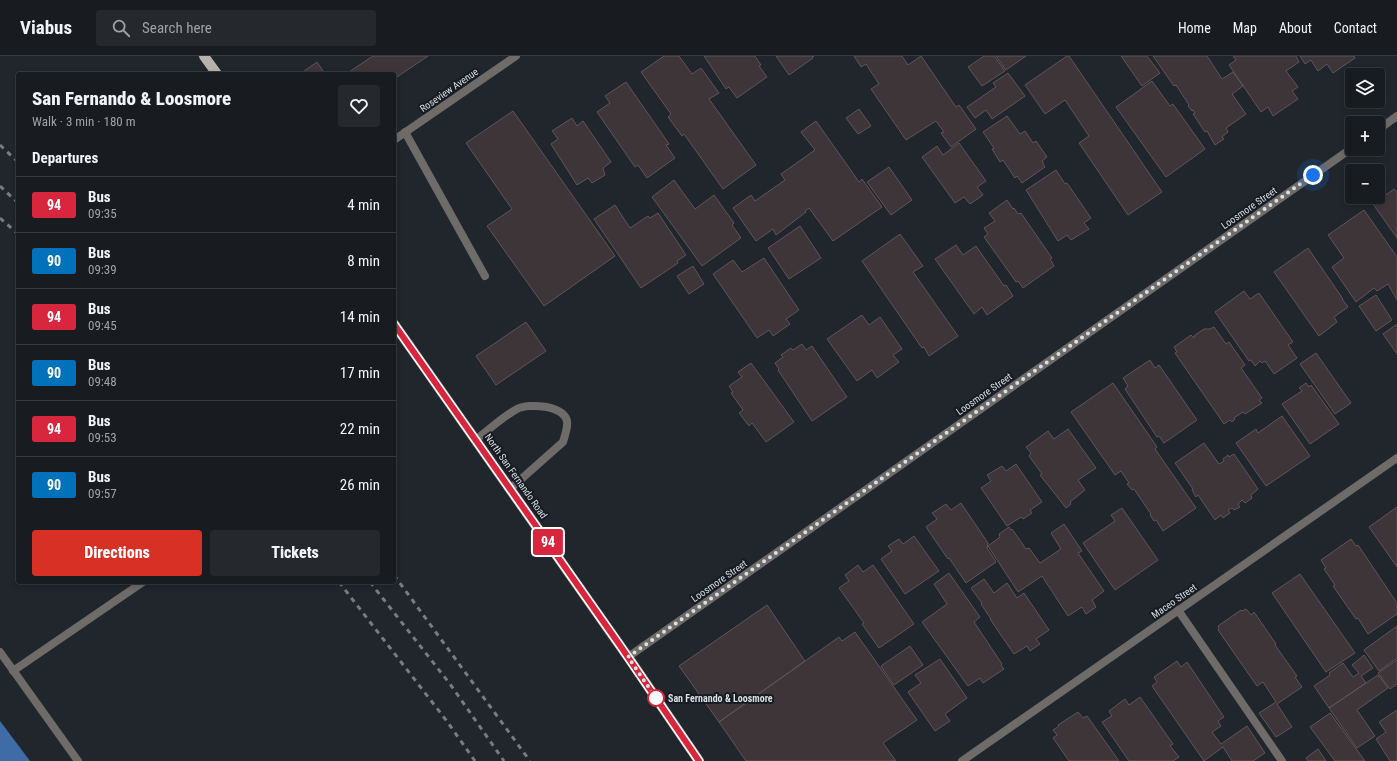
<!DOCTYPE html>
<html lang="en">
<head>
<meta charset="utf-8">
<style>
  body { margin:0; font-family:"Roboto Condensed",sans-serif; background:#25292d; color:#f1f3f6; height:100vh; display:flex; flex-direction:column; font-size:15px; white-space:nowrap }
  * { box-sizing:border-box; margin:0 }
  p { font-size:13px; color:#9fa1a5 }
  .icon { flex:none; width:22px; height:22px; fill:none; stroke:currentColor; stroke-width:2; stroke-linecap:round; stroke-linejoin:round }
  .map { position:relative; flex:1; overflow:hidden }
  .side { position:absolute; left:16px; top:16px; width:380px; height:512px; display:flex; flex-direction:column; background:#181c20; border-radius:4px; box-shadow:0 2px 6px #0003,0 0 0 1px #363a3e }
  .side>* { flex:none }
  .badge { padding:0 8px; border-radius:3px; font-size:14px; line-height:26px }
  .buttons { position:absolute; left:1345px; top:12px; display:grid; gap:8px }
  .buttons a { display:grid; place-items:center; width:40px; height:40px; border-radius:4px; background:#181c20; box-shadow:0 2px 6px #0003,0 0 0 1px #363a3e; font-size:20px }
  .you { position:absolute; width:20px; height:20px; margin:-10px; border:3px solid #fff; border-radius:50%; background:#1a73e8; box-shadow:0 0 0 6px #1a73e833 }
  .map>.badge { position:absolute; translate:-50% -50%; box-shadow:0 0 0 2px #fff }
  h2 { padding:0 16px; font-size:15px; line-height:36px }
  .round { display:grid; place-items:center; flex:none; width:42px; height:42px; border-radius:4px; background:#25292d }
  .head { display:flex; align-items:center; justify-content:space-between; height:68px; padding:0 16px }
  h1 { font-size:19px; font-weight:800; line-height:30px }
  .button { display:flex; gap:8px; margin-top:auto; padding:8px 16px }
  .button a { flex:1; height:46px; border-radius:4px; background:#d93025; color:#fff; font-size:16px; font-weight:800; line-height:46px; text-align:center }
  .button a+a { background:#25292d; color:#f1f3f6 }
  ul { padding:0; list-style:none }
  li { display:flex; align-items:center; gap:12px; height:56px; padding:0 16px; border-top:1px solid #363a3e }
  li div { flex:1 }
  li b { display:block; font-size:15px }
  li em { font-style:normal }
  li .badge { min-width:44px; font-weight:700; text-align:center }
  header { display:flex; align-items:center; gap:24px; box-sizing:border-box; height:56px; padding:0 20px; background:#181c20; border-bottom:1px solid #363a3e }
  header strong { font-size:19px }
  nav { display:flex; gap:22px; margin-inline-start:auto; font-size:14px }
  .search { width:280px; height:36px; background:#25292d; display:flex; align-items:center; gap:10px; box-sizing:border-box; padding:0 14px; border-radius:4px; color:#9fa1a5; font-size:15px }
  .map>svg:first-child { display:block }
  .water { fill:#3f6ba7 }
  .building { fill:#3e3539; stroke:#5e5559 }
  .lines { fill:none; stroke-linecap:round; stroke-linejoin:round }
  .service { stroke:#6e6b68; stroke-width:8 }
  .minor { stroke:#6e6b68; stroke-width:8 }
  .primary { stroke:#b8b2ac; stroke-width:10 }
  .rail { stroke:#777c81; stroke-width:3; stroke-dasharray:5 5; stroke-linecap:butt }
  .line-casing { stroke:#fff; stroke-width:9 }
  .line { stroke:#d7263d; stroke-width:6 }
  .walk { stroke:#dbdfe3; stroke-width:4; stroke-dasharray:0 7.2 }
  .stop-dot { fill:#fff; stroke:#d7263d; stroke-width:2 }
  .labels { text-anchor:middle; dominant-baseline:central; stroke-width:4; stroke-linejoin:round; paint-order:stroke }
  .street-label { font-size:10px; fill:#dbdfe3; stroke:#171c22 }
  .stop-label { font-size:10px; font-weight:bold; fill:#dbdfe3; stroke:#171c22; text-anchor:start }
</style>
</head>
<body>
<header>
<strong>Viabus</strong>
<div class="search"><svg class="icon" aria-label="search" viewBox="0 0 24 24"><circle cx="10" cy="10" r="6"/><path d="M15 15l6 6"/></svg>Search here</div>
<nav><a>Home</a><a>Map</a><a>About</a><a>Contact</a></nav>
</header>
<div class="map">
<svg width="1397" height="705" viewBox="0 0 1397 705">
  <rect width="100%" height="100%" fill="#20262b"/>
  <path class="water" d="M0 665 30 705H0Z"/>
  <path class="building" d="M373 0H428L394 23V18H346Z
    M664 0H679L692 18 701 12 719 37 709 43 756 109 723 133 684 78 682 80 668 61 671 58 641 16Z
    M704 0H755L761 9 759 10 767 21 737 42 729 31 726 33Z
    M776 0H814L812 1 813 2 789 19Z
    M854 0H902L908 9 921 0 956 51 959 49 976 73 951 91 941 77 944 76 936 65 906 84 871 33 879 28 866 8 861 11Z
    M984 0H994L1005 15 982 30 968 11Z
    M996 0H1026L1006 14Z
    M1067 0H1069L1162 136 1128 159 1079 87 1089 80 1065 44 1045 58 1025 29Z
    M1121 0H1147L1160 17 1142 30Z
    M1153 0H1207L1222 23 1233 16 1243 30 1232 38 1246 58 1226 72 1228 76 1222 81 1224 83 1215 89 1207 75 1205 76 1193 58 1195 57 1193 54 1192 55 1188 50 1189 49 1176 29 1174 30Z
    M1233 0H1296L1299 6 1286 15 1298 31 1292 35 1298 43 1273 60 1268 51 1261 56 1229 9 1236 4Z
    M1300 0H1354L1355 2 1333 17 1327 8 1318 15 1311 4 1305 8Z
    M317 6 325 18H300Z
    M1008 17 1025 40 992 63 986 54 975 62 967 51 996 31 993 27Z
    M1152 25 1170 50 1173 48 1205 93 1166 121 1116 51Z
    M626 26 669 88 666 89 675 102 647 122 638 109 635 111 597 56 610 47 605 40Z
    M859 53 871 70 858 78 846 62Z
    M513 55 615 200 544 250 487 170 512 153 466 87Z
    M1007 60 1020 78 1025 75 1033 87 1036 85 1047 101 1042 105 1045 111 1022 127 1017 120 1015 122 1003 104 1000 106 992 93 994 92 983 76Z
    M572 62 577 70 583 65 611 106 603 112 605 119 592 127 588 122 577 129 551 88 558 83 552 75Z
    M816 65 859 126 862 123 882 151 833 185 809 152 805 155 806 156 776 179 773 173 756 185 733 152 751 139 755 145 785 124 781 118 815 94 801 76Z
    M959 87 986 125 977 131 983 139 970 148 964 141 955 147 922 101 937 90 943 99Z
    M889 111 912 144 891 159 867 126Z
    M1056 114 1065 128 1067 127 1091 162 1084 167 1089 173 1071 184 1067 179 1058 185 1026 134Z
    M674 124 695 153 714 139 734 167 732 169 741 182 702 210 652 141Z
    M1394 133 1397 137V182L1373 148Z
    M1007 144 1013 153 1014 152 1018 158 1021 157 1052 202 1050 203 1054 210 1023 232 1018 225 1016 226 984 181 988 178 984 172 995 165 989 157Z
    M615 149 630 172 648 160 650 162 658 157 686 199 677 205 678 207 641 232 594 163Z
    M1364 154 1397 201V244L1388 228 1377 235 1374 232 1356 246 1332 211 1344 202 1328 179Z
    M800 170 821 202 789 223 768 192Z
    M900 178 923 210 913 216 958 280 929 300 924 291 922 292 862 205Z
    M956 189 963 199 976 190 1004 230 1006 229 1013 240 987 259 982 251 974 258 935 203Z
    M1308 192 1343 243H1342L1348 251 1334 261 1337 266 1319 280 1274 216Z
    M764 202 799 254 786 263 790 268 773 280 769 274 757 282 713 218 733 204 742 216Z
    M693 210 704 228 689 238 677 220Z
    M1244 235 1250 243 1259 237 1293 286 1288 289 1297 302 1274 318 1265 305 1262 307 1260 305 1255 310 1251 304 1249 305 1215 256Z
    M1376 239 1392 264 1376 275 1359 250Z
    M862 259 869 269 880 261 902 293 893 299 899 306 877 322 872 314 857 325 827 283Z
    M526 266 546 295 496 329 476 300Z
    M1397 268V298L1383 278Z
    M1214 271 1226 288 1229 286 1245 309 1241 312 1262 342 1259 344 1262 347 1245 358 1243 356 1234 362 1235 363 1232 366 1230 364 1224 368 1175 297 1177 296 1174 291 1191 279 1194 282 1195 279 1204 273H1210Z
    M802 288 806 294 812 290 847 341 812 365 778 314 779 313 775 307 783 301 781 299 791 292 793 294Z
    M1316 297 1351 347 1335 358 1300 308Z
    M1150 304 1155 312 1159 309 1197 364 1164 387 1159 380 1157 381 1125 333 1128 330 1123 322Z
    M751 307 794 366 766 386 752 367 749 370 739 357 743 354 731 337 733 336 729 330 742 321 738 316Z
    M1113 327 1157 391 1155 393 1196 452 1163 475 1156 464 1154 465 1150 459 1151 458 1134 433 1132 434 1127 428 1129 427 1121 415 1115 419 1071 356Z
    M1306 327 1309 331 1311 329 1339 368 1310 388 1282 348 1302 335 1299 332Z
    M1282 360 1310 400 1266 430 1236 387 1256 373 1258 377Z
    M1068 373 1096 412 1078 424 1085 434 1070 446 1071 448 1066 452 1040 419 1042 418 1029 400 1031 397 1026 391 1048 375 1054 383Z
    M1204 387 1219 408 1224 405 1223 403 1228 399 1229 401 1234 398 1258 433 1251 439 1252 442 1245 447 1242 444 1238 448 1240 451 1234 454 1232 452 1228 454 1230 457 1223 462 1221 459 1215 464 1198 439 1196 441 1192 434 1193 433 1175 407Z
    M1016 408 1042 446 1030 454 1032 457 1023 463 1021 461 1007 470 981 432 991 425 987 419 1002 410 1006 415Z
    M961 447 988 487 987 492 996 506 966 527 949 502 948 503 926 471 937 463 932 457 946 448 951 454Z
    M1397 451V511L1369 471Z
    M1122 452 1158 504 1115 534 1083 487 1115 465 1111 459Z
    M1064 468 1082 495 1078 497 1104 535 1092 544 1096 551 1086 558 1082 551 1068 560 1042 520 1018 536 988 490 1000 481 999 478 1009 471 1011 474 1012 473 1026 493 1029 492 1040 507 1061 493 1051 477Z
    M914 480 939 515 905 538 881 503 892 495 888 490 899 483 903 488Z
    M1351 483 1356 490 1358 489 1397 547V558L1368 578 1358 562 1356 563 1333 530 1335 529 1324 513 1326 512 1321 504Z
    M858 509 863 516 873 509 914 568 879 592 862 568 864 567 839 532 849 525 845 519Z
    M949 517 980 561 974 566 1002 608 1001 609 1004 613 983 627 980 622 968 630 922 566 947 548 934 528Z
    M1300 518 1355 597 1326 616 1272 537Z
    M984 523 994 537 1007 527 1017 542 1024 537 1049 574 1036 583 1040 588 1030 595 1027 590 1014 598 990 563H991L981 548 982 547 971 532Z
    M767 549 805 605 719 666 679 610Z
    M1246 553 1251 559 1254 556 1276 588 1275 589 1297 620 1295 621 1302 631 1277 648 1292 671 1276 681 1259 657 1276 646 1263 626 1257 630 1218 574 1219 573 1218 570 1241 554 1242 555Z
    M1397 570V602L1379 615 1364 594Z
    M855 576 917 664 883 687 896 705H746L719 666 839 581 842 585Z
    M910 590 923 609 894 629 881 610Z
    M1364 599 1373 612 1361 620 1366 627 1329 652 1314 630 1330 619 1329 617 1343 607 1353 621 1359 617 1352 609Z
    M940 603 967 642 945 658 950 665 935 675 908 636 921 627 915 619Z
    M1397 604V628L1390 633 1378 617Z
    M1177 605 1181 611 1187 606 1224 661 1218 665 1221 670 1212 676 1221 688 1247 670 1265 697 1253 705H1232L1223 691 1204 705 1152 630 1157 626 1154 621Z
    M1378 619 1388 632 1357 654 1375 680 1357 692 1329 652Z
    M1140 641 1173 688 1170 690 1179 701 1173 705H1129L1102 666 1112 660 1109 655 1125 643 1129 649Z
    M1397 654V705H1390L1376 683 1386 676 1379 666Z
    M1078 656 1083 662 1087 660 1119 705H1069L1053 682 1057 679 1053 674 1059 670 1058 669Z
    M1330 657 1365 705H1335L1310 671Z
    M1318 693 1326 705H1308L1306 702Z"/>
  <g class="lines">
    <path class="service" d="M405 76 485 220
      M475 384C489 374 502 361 517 353 529 347 563 349 567 365 568 372 565 379 563 386L510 433
      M1178 554 1282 705
      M0 596 78 705
      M13 615 143 526"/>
    <path class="minor" d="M1378 74 1397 60
      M394 84 516 0
      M628 601 1352 92
      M962 705 1397 402"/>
    <path class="primary" d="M204 0 217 18
      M394 268 628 601 699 705"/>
    <path class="rail" d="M0 89 18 106
      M0 130 18 147
      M0 162 18 178
      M394 519 530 705
      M339 526 446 664 475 705
      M370 526 450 628 504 705"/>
  </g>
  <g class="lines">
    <defs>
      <path id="line" d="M394 268 619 588 699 705"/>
    </defs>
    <use href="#line" class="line-casing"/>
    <use href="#line" class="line"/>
    <path class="walk" d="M656 642 628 601 1313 119"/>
  </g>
  <circle class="stop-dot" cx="656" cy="642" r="8"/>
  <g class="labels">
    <g class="street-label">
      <text transform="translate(449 34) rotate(-35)">Roseview Avenue</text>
      <text transform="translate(1249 152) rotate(-35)">Loosmore Street</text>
      <text transform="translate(984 338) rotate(-35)">Loosmore Street</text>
      <text transform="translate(516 420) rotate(55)">North San Fernando Road</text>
      <text transform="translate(719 525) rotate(-35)">Loosmore Street</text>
      <text transform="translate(1174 545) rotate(-35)">Maceo Street</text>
    </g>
    <g class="stop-label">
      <text x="668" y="642">San Fernando &amp; Loosmore</text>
    </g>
  </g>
</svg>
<div class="buttons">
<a><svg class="icon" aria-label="layers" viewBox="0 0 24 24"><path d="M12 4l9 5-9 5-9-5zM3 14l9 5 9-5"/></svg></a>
<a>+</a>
<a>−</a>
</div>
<div class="you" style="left:1313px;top:119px"></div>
<b class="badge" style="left:548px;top:486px;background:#d7263d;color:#fff">94</b>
<section class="side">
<div class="head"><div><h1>San Fernando &amp; Loosmore</h1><p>Walk · 3 min · 180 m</p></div><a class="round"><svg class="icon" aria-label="heart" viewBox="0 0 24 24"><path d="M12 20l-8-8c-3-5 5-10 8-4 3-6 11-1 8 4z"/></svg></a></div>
<h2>Departures</h2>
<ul>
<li><span class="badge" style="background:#d7263d;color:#fff">94</span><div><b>Bus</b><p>09:35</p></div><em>4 min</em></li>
<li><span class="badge" style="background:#0072bc;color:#fff">90</span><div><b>Bus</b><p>09:39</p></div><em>8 min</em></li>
<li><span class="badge" style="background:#d7263d;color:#fff">94</span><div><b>Bus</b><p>09:45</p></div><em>14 min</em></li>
<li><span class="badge" style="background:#0072bc;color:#fff">90</span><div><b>Bus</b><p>09:48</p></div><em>17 min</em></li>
<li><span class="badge" style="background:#d7263d;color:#fff">94</span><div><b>Bus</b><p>09:53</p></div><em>22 min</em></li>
<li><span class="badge" style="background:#0072bc;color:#fff">90</span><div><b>Bus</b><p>09:57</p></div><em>26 min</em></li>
</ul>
<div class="button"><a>Directions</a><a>Tickets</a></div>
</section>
</div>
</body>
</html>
